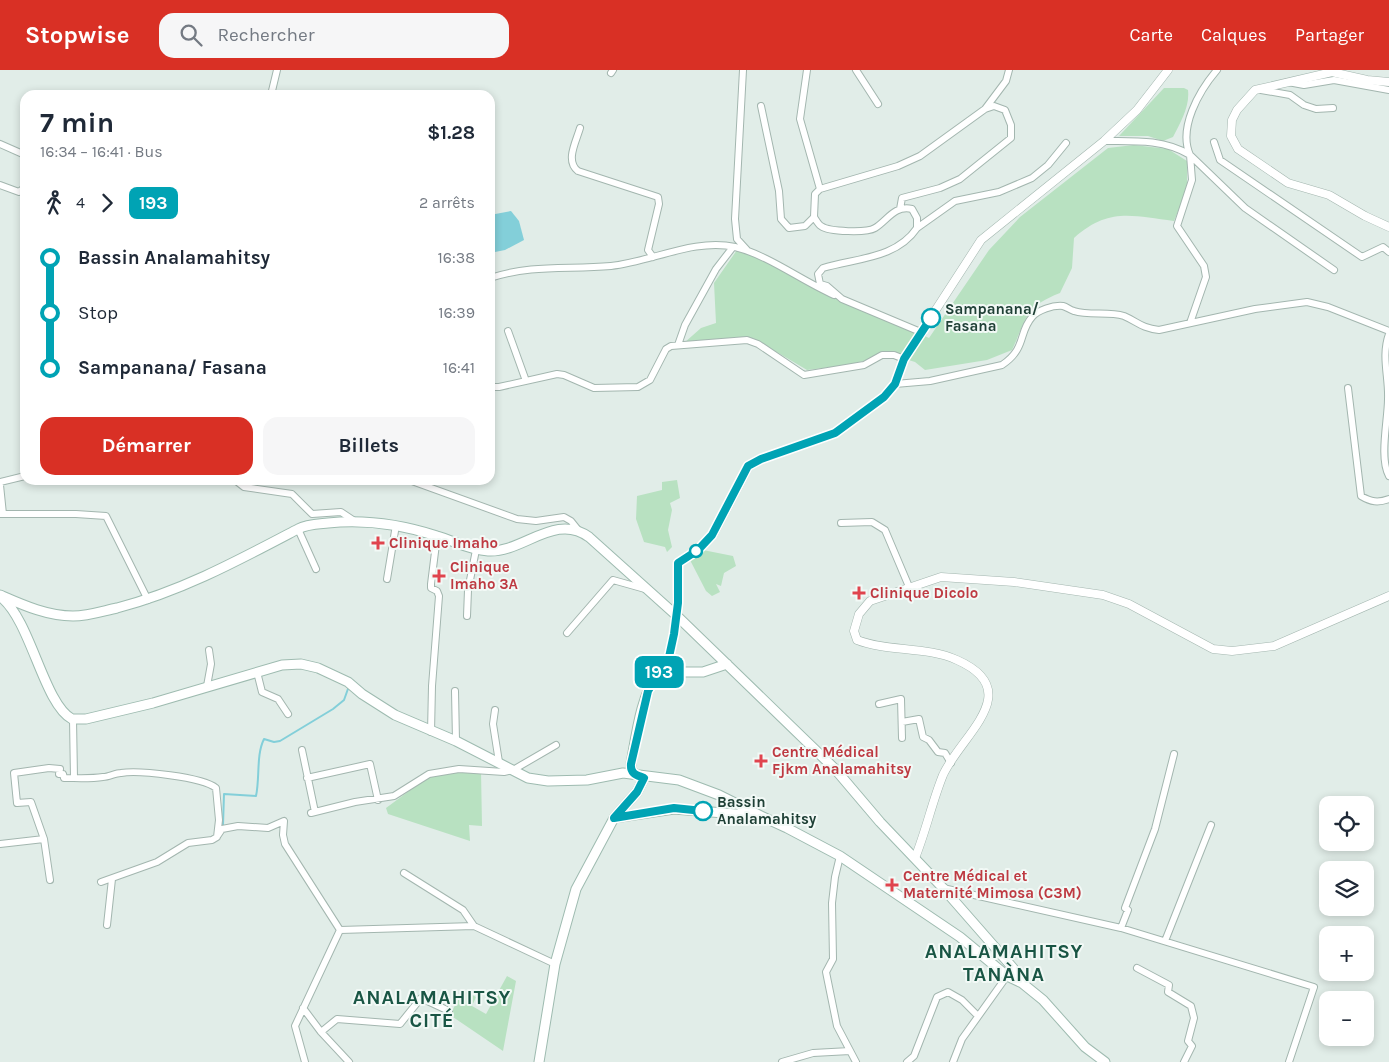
<!DOCTYPE html>
<html lang="fr">
<head>
<meta charset="utf-8">
<style>
  body { margin:0; font-family:Karla,sans-serif; background:#f6f6f7; color:#1f2937; height:100vh; display:flex; flex-direction:column; font-size:19px; white-space:nowrap }
  * { box-sizing:border-box; margin:0 }
  p { font-size:16px; color:#747a83 }
  .icon { flex:none; width:28px; height:28px; fill:none; stroke:currentColor; stroke-width:2; stroke-linecap:round; stroke-linejoin:round }
  .map { position:relative; flex:1; overflow:hidden }
  .sheet { position:absolute; left:20px; top:20px; width:475px; height:395px; display:flex; flex-direction:column; background:#fff; border-radius:15px; box-shadow:0 2px 8px #0003 }
  .sheet>* { flex:none }
  .badge { padding:0 10px; border-radius:8px; font-size:18px; line-height:32px }
  .tools { position:absolute; left:1319px; top:726px; display:grid; gap:10px }
  .tools a { display:grid; place-items:center; width:55px; height:55px; border-radius:10px; background:#fff; box-shadow:0 2px 8px #0003; font-size:25px }
  .map>.badge { position:absolute; translate:-50% -50%; box-shadow:0 0 0 2px #fff }
  .legs { display:flex; align-items:center; gap:8px; height:55px; padding:0 20px; font-size:16px }
  .legs p { margin-inline-start:auto }
  .summary { display:flex; align-items:center; justify-content:space-between; height:85px; padding:0 20px }
  h1 { font-size:28px; font-weight:700; line-height:38px }
  .primary-button { display:flex; gap:10px; margin-top:auto; padding:10px 20px }
  .primary-button a { flex:1; height:58px; border-radius:15px; background:#d93025; color:#fff; font-size:20px; font-weight:700; line-height:58px; text-align:center }
  .primary-button a+a { background:#f6f6f7; color:#1f2937 }
  ul { padding:0 20px; list-style:none }
  li { display:flex; align-items:center; gap:18px; height:55px; font-size:19px }
  li i { display:grid; place-items:center; width:8px; height:100%; margin:0 6px; background:currentColor }
  li i::after { content:''; width:12px; height:12px; margin:-6px; border:4px solid; border-radius:50%; background:#fff }
  li p { margin-inline-start:auto }
  li:first-child i { background:linear-gradient(#0000 50%,currentColor 0) }
  li:last-child i { background:linear-gradient(currentColor 50%,#0000 0) }
  header { display:flex; align-items:center; gap:30px; box-sizing:border-box; height:70px; padding:0 25px; background:#d93025; color:#fff }
  header strong { font-size:24px }
  nav { display:flex; gap:28px; margin-inline-start:auto; font-size:18px }
  .search { width:350px; height:45px; background:#f6f6f7; display:flex; align-items:center; gap:12px; box-sizing:border-box; padding:0 18px; border-radius:15px; color:#747a83; font-size:19px }
  .map>svg:first-child { display:block }
  .green { fill:#b8e1c1 }
  .water { fill:#83cfd9 }
  .lines { fill:none; stroke-linecap:round; stroke-linejoin:round }
  .stream { stroke:#83cfd9; stroke-width:2 }
  .minor-casing { stroke:#a3b6af; stroke-width:8 }
  .tertiary-casing { stroke:#a3b6af; stroke-width:9 }
  .secondary-casing { stroke:#9ebbb0; stroke-width:11 }
  .minor { stroke:#fff; stroke-width:6 }
  .tertiary { stroke:#fff; stroke-width:8 }
  .secondary { stroke:#fff; stroke-width:9 }
  .line-1-casing { stroke:#fff; stroke-width:11 }
  .line-1 { stroke:#00a3b4; stroke-width:8 }
  .stop-1-dot { fill:#fff; stroke:#00a3b4; stroke-width:2.5 }
  .health-dot { fill:#e0444e; stroke:#f2f9f6; stroke-width:2 }
  .labels { text-anchor:middle; dominant-baseline:central; stroke-width:4; stroke-linejoin:round; paint-order:stroke }
  .stop-label { font-size:15px; font-weight:bold; fill:#1f4036; stroke:#f2f9f6; text-anchor:start }
  .health-label { font-size:15px; font-weight:bold; fill:#be3a42; stroke:#f2f9f6; text-anchor:start }
  .district-label { font-size:20px; font-weight:bold; letter-spacing:1px; fill:#195544; stroke:#f2f9f6 }
</style>
</head>
<body>
<header>
<strong>Stopwise</strong>
<div class="search"><svg class="icon" aria-label="search" viewBox="0 0 24 24"><circle cx="10" cy="10" r="6"/><path d="M15 15l6 6"/></svg>Rechercher</div>
<nav><a>Carte</a><a>Calques</a><a>Partager</a></nav>
</header>
<div class="map">
<svg width="1389" height="992" viewBox="0 0 1389 992">
  <rect width="100%" height="100%" fill="#e1ede8"/>
  <path class="green" d="M1164 18H1184L1188 20C1190 37 1180 53 1173 67L1163 71 1148 66H1119Z
    M1134 75 1168 79 1187 91V119L1174 151C1132 146 1109 137 1074 168L1072 198 1060 223C1024 237 1027 248 1012 280L987 290 925 300 915 292 889 284 848 295 807 300 753 268 684 273 701 258 716 253 714 213 737 180 765 190 929 268 989 180 1020 147 1108 78Z
    M677 410 680 428 670 433 672 440 668 460 672 477 667 482 665 477 644 472 636 449 637 426 662 420V412Z
    M703 480 733 486 736 496 724 503 721 516 716 514 720 522 712 526 706 521 690 490Z
    M481 701 482 756 469 755 470 771 388 744 386 738 428 707 454 702Z
    M507 906 516 911 503 981 450 945 463 920 476 927 472 936 486 944Z"/>
  <path class="water" d="M511 141 519 151 524 170 505 180 490 183V145Z"/>
  <g class="lines">
    <path class="stream" d="M223 755 224 724 256 726C260 708 256 685 264 669L274 672 280 671 333 639 344 630 349 616"/>
    <defs>
      <path id="minor" d="M743 0 735 149 737 169 747 180
        M807 0 800 49 820 119
        M856 0 878 34
        M1217 0C1199 21 1178 58 1190 85L1245 138 1334 200
        M611 3 613 0
        M1288 12 1304 15 1334 10 1389 20
        M1261 20 1290 25 1304 35 1316 39 1333 38
        M271 25 277 0
        M761 36 779 121 781 149 789 158 805 156 814 147 815 124 820 119 898 96 920 86 985 39 1006 11 1009 0
        M580 58C576 72 565 91 578 101L658 127 659 134 648 180 653 187
        M1104 71C1133 71 1164 69 1190 85L1192 110 1177 156 1204 196 1206 207 1190 253
        M1214 72 1220 90 1362 187 1383 177 1389 182
        M0 74 25 85
        M0 115 19 122 25 117
        M900 139 902 128 940 118 960 109 1011 68V55L1005 40 994 36 985 39
        M814 147C816 150 818 154 821 156 829 162 867 163 875 158 888 150 894 135 912 139L917 148V158C896 189 856 188 823 198L818 204 820 214 827 216 842 229 923 263
        M917 158 955 131 999 122 1032 108 1048 95 1066 73
        M490 208C533 194 568 200 611 196 651 192 694 168 735 177 768 185 802 211 834 225
        M508 261 526 311
        M1389 264C1381 286 1389 307 1388 329 1388 350 1379 388 1389 406
        M678 275 685 255 716 199 733 177
        M895 314 930 311 1002 295C1027 278 1018 263 1032 247 1038 240 1053 235 1063 236 1067 237 1070 240 1074 241 1089 246 1109 241 1124 246 1138 252 1141 258 1159 260L1255 239 1307 232 1328 237 1389 261
        M490 317H499L557 304 564 305 594 318 638 317 650 310 666 279 671 276 747 270 758 274 804 305 864 295 882 285H894L904 289
        M1348 318 1361 426C1371 432 1378 433 1389 429
        M235 410 244 417 292 424 312 444 341 442 353 450
        M409 410 517 449 536 451 564 447 571 451 579 461
        M0 412 25 406
        M0 415 3 444
        M0 444H76L106 446 148 530
        M841 453 872 452 885 460 910 519
        M298 459 316 499
        M387 509 396 455
        M467 546 468 520 476 480
        M567 563 613 510 645 519
        M257 602 262 622 278 629 288 644
        M659 602 669 587 677 546
        M207 616 211 594 209 580
        M455 621 456 671
        M879 634 901 629 902 668
        M495 640 493 654 499 692
        M73 649 74 708
        M902 652 919 649 923 667 929 670 938 682 945 683 951 693
        M431 662 432 616 439 526 437 521 431 518V514L437 466
        M302 680 315 742
        M307 708 370 694 378 730
        M311 743 355 732 394 726 429 704 459 699 504 702 513 700 556 675
        M218 765 222 759 238 756 268 758 284 751 283 765 285 774 340 860
        M44 769 50 810
        M0 774 44 769 31 732 17 733 14 703 49 698 60 699 59 704H63L64 708C77 708 90 709 103 707 109 707 115 703 121 703 138 700 203 707 216 718L219 750 217 767 212 770 188 773 157 792 101 812
        M840 786 835 807 832 833 833 889 826 902 837 956 856 992
        M404 803 463 840 474 856
        M943 818 1121 858 1314 917 1289 992
        M107 855 112 809
        M1121 858 1128 840 1125 838 1155 759 1174 684
        M1165 871 1211 755
        M1137 898 1169 915 1168 922 1191 936 1194 948 1188 971 1192 976 1184 992
        M303 938 321 962 349 992
        M321 962 337 949 400 954 421 928 449 941
        M305 992 295 956 340 860 474 856 555 894
        M782 992 813 983 850 981
        M907 992 914 986 937 927 948 922 962 930 978 946
        M953 992 962 969 1007 906"/>
      <path id="tertiary" d="M1389 12 1367 10 1332 2 1255 20 1237 40 1232 50 1231 66 1238 79 1288 113 1329 125 1365 146 1389 157
        M677 546 678 493 698 480 713 465 749 396 761 389 835 363 884 327 895 314 904 289 981 170 1104 71 1137 40 1168 0
        M915 788C926 761 932 732 943 705 961 665 1027 621 957 590 926 576 888 582 857 570L854 561 859 544 870 531 941 507 1014 512 1103 525 1129 534 1213 579 1232 581 1274 576 1389 526"/>
      <path id="secondary" d="M0 525C23 535 47 546 73 546 88 546 103 541 117 538 182 521 239 490 298 459 307 454 318 454 328 453 366 449 400 454 437 466 454 471 469 480 488 481 523 483 555 442 589 467L677 546 835 699 880 752 943 818 1013 898 1022 913
        M2 528C31 552 44 634 72 649H86L153 633 282 595 301 594 318 598 348 612 362 624 395 645 456 671 528 708 548 711 587 710 623 703 679 710 719 725 761 746
        M635 704 631 700V694C636 667 641 623 659 602H703L727 594
        M614 748 674 739 761 746 787 758 840 786 960 867 1007 906 1022 913 1043 930 1085 977 1105 992
        M539 992 555 894 576 819 614 748 637 722 644 708"/>
    </defs>
    <use href="#minor" class="minor-casing"/>
    <use href="#tertiary" class="tertiary-casing"/>
    <use href="#secondary" class="secondary-casing"/>
    <use href="#minor" class="minor"/>
    <use href="#tertiary" class="tertiary"/>
    <use href="#secondary" class="secondary"/>
  </g>
  <g class="lines">
    <defs>
      <path id="line-1" d="M703 741 674 738 614 748 637 722 644 708C637 705 630 704 631 694L648 621 669 587 674 564 678 533V493L698 480 712 465 748 396 761 389 835 363 884 327 895 314 904 289 931 248"/>
    </defs>
    <use href="#line-1" class="line-1-casing"/>
    <use href="#line-1" class="line-1"/>
  </g>
  <g class="stop-1-dot">
    <circle cx="931" cy="248" r="9"/>
    <circle cx="696" cy="481" r="6"/>
    <circle cx="703" cy="741" r="9"/>
  </g>
  <g class="health-dot">
    <path d="M375.5 465.5h5v5h5v5h-5v5h-5v-5h-5v-5h5z"/>
    <path d="M436.5 498.5h5v5h5v5h-5v5h-5v-5h-5v-5h5z"/>
    <path d="M856.5 515.5h5v5h5v5h-5v5h-5v-5h-5v-5h5z"/>
    <path d="M758.5 683.5h5v5h5v5h-5v5h-5v-5h-5v-5h5z"/>
    <path d="M889.5 807.5h5v5h5v5h-5v5h-5v-5h-5v-5h5z"/>
  </g>
  <g class="labels">
    <g class="stop-label">
      <text x="945" y="239">Sampanana/<tspan x="945" dy="17">Fasana</tspan></text>
      <text x="717" y="732">Bassin<tspan x="717" dy="17">Analamahitsy</tspan></text>
    </g>
    <g class="health-label">
      <text x="389" y="473">Clinique Imaho</text>
      <text x="450" y="497">Clinique<tspan x="450" dy="17">Imaho 3A</tspan></text>
      <text x="870" y="523">Clinique Dicolo</text>
      <text x="772" y="682">Centre Médical<tspan x="772" dy="17">Fjkm Analamahitsy</tspan></text>
      <text x="903" y="806">Centre Médical et<tspan x="903" dy="17">Maternité Mimosa (C3M)</tspan></text>
    </g>
    <g class="district-label">
      <text x="1004" y="881">ANALAMAHITSY<tspan x="1004" dy="23">TANÀNA</tspan></text>
      <text x="432" y="927">ANALAMAHITSY<tspan x="432" dy="23">CITÉ</tspan></text>
    </g>
  </g>
</svg>
<div class="tools">
<a><svg class="icon" aria-label="locate" viewBox="0 0 24 24"><circle cx="12" cy="12" r="6"/><path d="M12 2v4M12 18v4M2 12h4M18 12h4"/></svg></a>
<a><svg class="icon" aria-label="layers" viewBox="0 0 24 24"><path d="M12 4l9 5-9 5-9-5zM3 14l9 5 9-5"/></svg></a>
<a>+</a>
<a>−</a>
</div>
<b class="badge" style="left:659px;top:602px;background:#00a3b4;color:#fff">193</b>
<section class="sheet">
<div class="summary"><div><h1>7 min</h1><p>16:34 – 16:41 · Bus</p></div><b>$1.28</b></div>
<div class="legs"><svg class="icon" aria-label="walk" viewBox="0 0 24 24"><circle cx="13" cy="4" r="2"/><path d="M13 8l-2 6 4 7M11 14l-3 7M7 12l3-4h3l4 4"/></svg>4<svg class="icon" aria-label="forward" viewBox="0 0 24 24"><path d="M9 5l7 7-7 7"/></svg><b class="badge" style="background:#00a3b4;color:#fff">193</b><p>2 arrêts</p></div>
<ul>
<li><i style="color:#00a3b4"></i><b>Bassin Analamahitsy</b><p>16:38</p></li>
<li><i style="color:#00a3b4"></i><span>Stop</span><p>16:39</p></li>
<li><i style="color:#00a3b4"></i><b>Sampanana/ Fasana</b><p>16:41</p></li>
</ul>
<div class="primary-button"><a>Démarrer</a><a>Billets</a></div>
</section>
</div>
</body>
</html>
